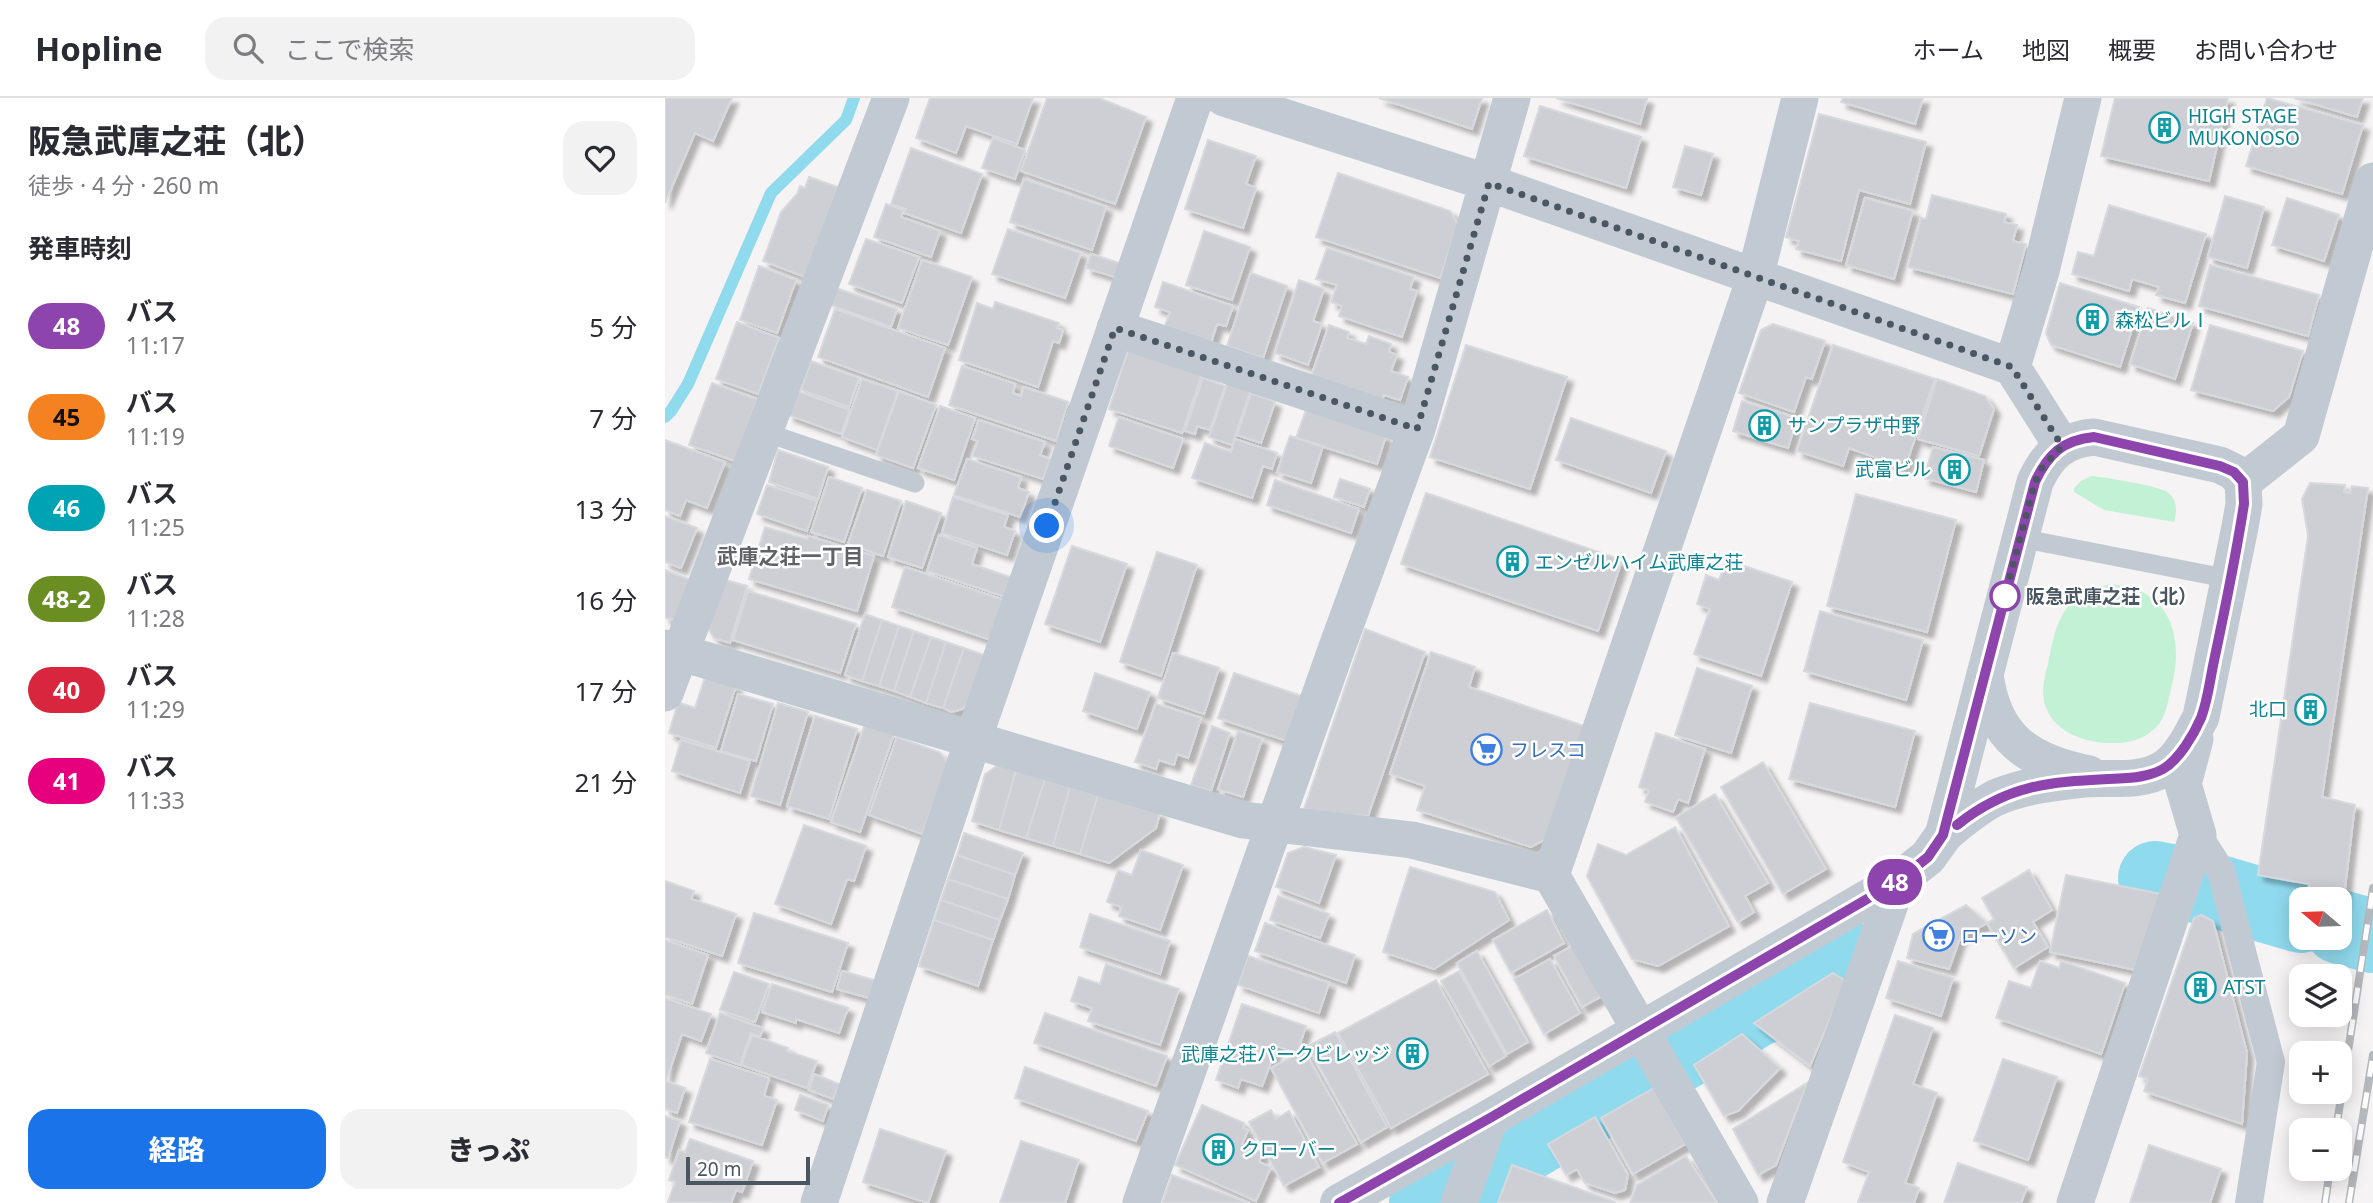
<!DOCTYPE html>
<html lang="ja">
<head>
<meta charset="utf-8">
<style>
  body { margin:0; font-family:"Noto Sans","Noto Sans JP",sans-serif; background:#f2f2f3; color:#2b2b33; height:100vh; display:flex; flex-direction:column; font-size:26px; white-space:nowrap }
  * { box-sizing:border-box; margin:0 }
  p { font-size:23px; color:#7c7c81 }
  .icon { flex:none; width:38px; height:38px; fill:none; stroke:currentColor; stroke-width:2; stroke-linecap:round; stroke-linejoin:round }
  .map { position:relative; flex:1; overflow:hidden }
  .panel { display:flex; flex-direction:column; background:#fff; width:665px }
  .panel>* { flex:none }
  .badge { padding:0 14px; border-radius:23px; font-size:24px; line-height:46px }
  .needle { width:46px; rotate:289deg }
  .controls { position:absolute; left:1624px; top:789px; display:grid; gap:14px }
  .controls a { display:grid; place-items:center; width:63px; height:63px; border-radius:14px; background:#fff; box-shadow:0 4px 18px #0003; font-size:35px }
  .scale { position:absolute; left:21px; bottom:18px; width:124px; box-sizing:border-box; padding-left:7px; border:4px solid #4a5661; border-top:0; font-size:19px; line-height:24px; white-space:nowrap; color:#4a5661; -webkit-text-stroke:5px #fff; paint-order:stroke }
  .you { position:absolute; width:35px; height:35px; margin:-18px; border:5px solid #fff; border-radius:50%; background:#1a73e8; box-shadow:0 0 0 10px #1a73e833 }
  .map>.badge { position:absolute; translate:-50% -50%; box-shadow:0 0 0 4px #fff }
  h2 { padding:0 28px; font-size:26px; line-height:63px }
  .round { display:grid; place-items:center; flex:none; width:74px; height:74px; border-radius:21px; background:#f2f2f3 }
  .headline { display:flex; align-items:center; justify-content:space-between; height:119px; padding:0 28px }
  h1 { font-size:33px; font-weight:800; line-height:52px }
  .primary-button { display:flex; gap:14px; margin-top:auto; padding:14px 28px }
  .primary-button a { flex:1; height:80px; border-radius:21px; background:#1a73e8; color:#fff; font-size:28px; font-weight:800; line-height:80px; text-align:center }
  .primary-button a+a { background:#f2f2f3; color:#2b2b33 }
  ul { padding:0; list-style:none }
  li { display:flex; align-items:center; gap:21px; height:91px; padding:0 28px }
  li div { flex:1 }
  li b { display:block; font-size:26px }
  li em { font-style:normal }
  li .badge { min-width:77px; font-weight:700; text-align:center }
  header { display:flex; align-items:center; gap:42px; box-sizing:border-box; height:98px; padding:0 35px; background:#fff; border-bottom:2px solid #e1e1e2 }
  header strong { font-size:33px }
  nav { display:flex; gap:38px; margin-inline-start:auto; font-size:24px }
  .search { width:490px; height:63px; background:#f2f2f3; display:flex; align-items:center; gap:18px; box-sizing:border-box; padding:0 24px; border-radius:21px; color:#7c7c81; font-size:26px }
  main { display:flex; flex:1; min-height:0 }
  .map>svg:first-child { display:block }
  .green { fill:#c3f1d5 }
  .lines { fill:none; stroke-linecap:round; stroke-linejoin:round }
  .stream { stroke:#90daee; stroke-width:12 }
  .river { stroke:#90daee; stroke-width:74 }
  .building { fill:#cdcfd5; stroke:#d7d9de; stroke-width:2; filter:url(#shadow) }
  .service { stroke:#c1cad2; stroke-width:19 }
  .pedestrian { stroke:#c1cad2; stroke-width:28 }
  .minor { stroke:#c1cad2; stroke-width:37 }
  .tertiary { stroke:#c1cad2; stroke-width:38 }
  .rail-casing { stroke:#b5b8bd; stroke-width:8 }
  .rail { stroke:#fff; stroke-width:5; stroke-dasharray:16; stroke-linecap:butt }
  .line-casing { stroke:#fff; stroke-width:16 }
  .line { stroke:#8e44ad; stroke-width:10 }
  .walk { stroke:#4a5661; stroke-width:7; stroke-dasharray:0 12.6 }
  .stop-dot { fill:#fff; stroke:#8e44ad; stroke-width:3.5 }
  .labels { text-anchor:middle; dominant-baseline:central; stroke-width:5; stroke-linejoin:round; paint-order:stroke }
  .culture-label { font-size:19px; fill:#0d838f; stroke:#fff; text-anchor:start }
  .stop-label { font-size:19px; font-weight:bold; fill:#4a5661; stroke:#fff; text-anchor:start }
  .shop-label { font-size:19px; fill:#366cbe; stroke:#fff; text-anchor:start }
  .neighbourhood-label { font-size:21px; font-weight:bold; fill:#5f6368; stroke:#fff }
</style>
</head>
<body>
<header>
<strong>Hopline</strong>
<div class="search"><svg class="icon" aria-label="search" viewBox="0 0 24 24"><circle cx="10" cy="10" r="6"/><path d="M15 15l6 6"/></svg>ここで検索</div>
<nav><a>ホーム</a><a>地図</a><a>概要</a><a>お問い合わせ</a></nav>
</header>
<main>
<section class="panel">
<div class="headline"><div><h1>阪急武庫之荘（北）</h1><p>徒歩 · 4 分 · 260 m</p></div><a class="round"><svg class="icon" aria-label="heart" viewBox="0 0 24 24"><path d="M12 20l-8-8c-3-5 5-10 8-4 3-6 11-1 8 4z"/></svg></a></div>
<h2>発車時刻</h2>
<ul>
<li><span class="badge" style="background:#8e44ad;color:#fff">48</span><div><b>バス</b><p>11:17</p></div><em>5 分</em></li>
<li><span class="badge" style="background:#f58220;color:#111">45</span><div><b>バス</b><p>11:19</p></div><em>7 分</em></li>
<li><span class="badge" style="background:#00a3b4;color:#fff">46</span><div><b>バス</b><p>11:25</p></div><em>13 分</em></li>
<li><span class="badge" style="background:#6b8e23;color:#fff">48-2</span><div><b>バス</b><p>11:28</p></div><em>16 分</em></li>
<li><span class="badge" style="background:#d7263d;color:#fff">40</span><div><b>バス</b><p>11:29</p></div><em>17 分</em></li>
<li><span class="badge" style="background:#e6007e;color:#fff">41</span><div><b>バス</b><p>11:33</p></div><em>21 分</em></li>
</ul>
<div class="primary-button"><a>経路</a><a>きっぷ</a></div>
</section>
<div class="map">
<svg width="1708" height="1105" viewBox="0 0 1708 1105">
  <defs>
    <filter id="shadow"><feDropShadow dx="6" dy="6" stdDeviation="2" flood-color="#0004"/></filter>
  </defs>
  <rect width="100%" height="100%" fill="#f5f3f3"/>
  <path class="green" d="M1426 378C1439 379 1494 388 1502 394 1513 401 1512 414 1509 424L1439 412 1409 394V390L1416 383Z
    M1446 486C1506 491 1520 539 1506 591 1503 603 1501 617 1494 626 1483 639 1468 645 1451 645 1422 646 1386 635 1379 603 1376 590 1381 574 1384 561 1392 520 1400 495 1446 486Z"/>
  <g class="lines">
    <path class="stream" d="M0 319 6 313 23 286 106 95 181 22 189 0"/>
    <path class="river" d="M1490 780 1540 790 1636 818
      M1675 829 1708 838
      M761 1105 1182 859"/>
  </g>
  <path class="building" d="M0 0H67L48 43 30 35 0 105Z
    M265 0H368L352 46 301 28 291 55 251 40Z
    M382 0H434L481 19 450 106 356 73Z
    M714 0H817L807 31Z
    M891 0H981L982 1 975 26Z
    M1178 0H1258L1250 26 1176 4Z
    M1450 0H1563L1544 83 1436 58Z
    M1602 0 1698 27 1677 96 1581 68Z
    M1629 0H1698L1692 19Z
    M875 8 976 39 961 90 859 58Z
    M1154 16 1261 44 1245 106 1194 92 1176 163 1131 151 1134 143 1121 139Z
    M328 40 360 52 350 81 317 70Z
    M543 42 591 58 581 86 591 90 578 130 520 111Z
    M1020 48 1048 56 1036 97 1008 89Z
    M246 50 317 76 296 135 239 115 241 111 226 106Z
    M673 75 785 113 793 127 775 180 651 139Z
    M144 79 173 89 140 179 98 163 116 114 132 96 135 88 140 90Z
    M359 81 441 109 427 152 345 124Z
    M1267 97 1341 116 1339 124 1352 127 1348 143 1361 146 1348 196 1243 169 1256 120 1261 121Z
    M1560 98 1599 109 1582 170 1543 159Z
    M1200 100 1248 113 1229 181 1181 167Z
    M1622 100 1674 117 1659 163 1607 147Z
    M221 106 239 112 236 119 275 133 266 159 209 139Z
    M1444 107 1541 136 1520 205 1491 197 1494 189 1467 181 1464 193 1407 176 1413 154 1429 158Z
    M343 131 416 155 400 200 327 176Z
    M539 133 585 149 567 202 521 187Z
    M201 141 254 159 237 205 184 186Z
    M662 150 749 179 745 191 752 193 737 239 674 218 677 208 666 204 672 187 651 181Z
    M426 156 457 166 453 180 421 170Z
    M257 162 307 179 283 247 233 230Z
    M1545 167 1654 197 1643 238 1534 208Z
    M94 168 131 182 112 235 75 222Z
    M586 175 622 188 598 260 562 248Z
    M634 182 659 191 648 223 657 226 643 267 610 255Z
    M498 184 568 208 561 228 552 226 546 245 499 230 505 214 490 209Z
    M1395 185 1474 209 1455 269 1386 247 1381 235Z
    M171 190 232 211 226 229 165 207Z
    M330 204 394 225 392 230 398 232 394 245 388 243 373 289 294 262 312 205 328 211Z
    M1483 210 1528 225 1510 281 1465 266Z
    M170 211 280 250 263 299 153 259Z
    M72 224 114 240 93 296 51 281Z
    M1108 226 1160 243 1147 281 1141 279 1129 314 1074 295 1096 232Z
    M664 227 684 234 682 240 701 246 704 238 726 246 724 254 732 257 726 273 743 279 735 302 719 297 717 303 646 279Z
    M1545 227 1638 253 1624 299 1608 313 1526 292Z
    M465 246 539 270 517 335 444 311Z
    M801 247 902 279 865 391 765 359Z
    M1168 247 1270 281 1240 370 1184 350 1178 368 1132 353Z
    M146 263 194 280 184 309 136 292Z
    M297 268 350 286 348 295 356 298 359 289 403 304 391 343 284 307Z
    M538 280 560 288 545 332 532 328 530 336 520 333Z
    M564 280 587 288 567 347 544 339Z
    M197 281 233 293 212 352 177 339Z
    M1272 281 1320 298 1329 311 1314 358 1253 341Z
    M47 285 92 301 70 363 24 347Z
    M132 293 185 312 176 336 123 317Z
    M234 293 271 307 248 370 211 357Z
    M586 295 610 304 596 345 572 337Z
    M1077 303 1132 320 1123 350 1068 333Z
    M275 308 310 320 289 382 253 370Z
    M641 312 721 338 712 366 631 340Z
    M454 319 518 341 508 370 444 348Z
    M906 320 1001 353 986 395 891 362Z
    M314 322 380 344 375 357 385 361 378 381 307 358 313 343 307 341Z
    M625 338 658 348 646 385 612 374Z
    M570 341 612 355 607 371 598 368 587 400 527 380 540 345 566 354Z
    M0 342 60 364 42 410 21 402 15 418 0 412Z
    M1268 349 1319 362 1311 394 1259 380Z
    M113 352 163 369 153 401 104 384Z
    M302 361 356 379 353 390 364 394 355 419 289 397Z
    M164 379 197 390 179 444 146 434Z
    M675 381 705 391 699 409 669 399Z
    M610 382 694 411 686 435 602 407Z
    M1645 385 1680 387 1679 394 1685 395 1687 388 1703 390 1657 699 1690 707 1679 798 1676 813 1675 802H1642L1644 786 1593 777 1643 438 1637 401Z
    M102 387 152 403 142 433 92 416Z
    M202 392 236 403 218 458 183 446Z
    M761 395 957 462 933 533 736 466Z
    M1191 396 1291 422 1262 534 1162 508Z
    M288 399 343 417 339 429 350 433 342 457 277 435Z
    M241 403 276 415 257 470 223 459Z
    M0 418 32 430 16 470 0 464Z
    M100 429 142 441 143 438 209 458 192 513 84 481Z
    M274 437 312 450 307 466 348 480 341 499 262 473Z
    M407 448 462 466 435 544 380 526Z
    M492 454 532 467 496 578 455 564Z
    M1061 462 1127 484 1096 578 1029 556 1045 511 1032 506 1041 477 1054 482Z
    M240 469 339 502 326 542 227 509Z
    M0 472 26 482 10 522 0 520Z
    M57 481 82 488 65 545 49 540 41 527Z
    M83 493 191 526 175 575 68 542Z
    M1155 513 1258 542 1241 602 1139 573Z
    M200 516 217 522 197 583 180 577Z
    M217 522 234 528 214 588 197 583Z
    M234 528 249 533 229 593 214 588Z
    M700 531 760 554 703 718 638 714Z
    M249 533 266 539 245 599 229 593Z
    M266 539 281 544 261 605 245 599Z
    M281 544 299 550 278 610 261 605Z
    M299 550 322 558 307 601 297 611 287 614 278 610Z
    M766 554 810 569 804 589 919 628 881 741 866 749 752 712 760 688 725 676Z
    M508 555 554 570 539 616 493 600Z
    M1032 570 1087 588 1066 655 1010 637Z
    M430 575 485 594 472 631 418 613Z
    M569 575 636 598 622 643 553 620Z
    M40 579 71 588 51 650 4 635 13 604 30 610Z
    M73 596 108 606 91 663 56 653Z
    M113 605 143 614 115 707 86 698Z
    M1145 605 1250 633 1230 709 1124 681Z
    M491 606 536 620 523 660 512 656 509 667 494 662 491 671 470 664Z
    M150 618 192 631 164 721 122 708Z
    M200 626 229 636 195 734 166 724Z
    M547 628 565 635 546 693 526 687Z
    M573 633 597 641 578 699 553 691Z
    M991 635 1040 651 1023 705 1013 701 1008 714 980 704 984 692 974 689Z
    M232 639 274 654 280 660 282 668 257 736 204 717Z
    M16 642 85 663 75 695 7 673Z
    M1098 664 1161 771 1118 796 1056 689Z
    M333 667 351 672 334 732 307 723 320 676Z
    M351 672 380 681 361 740 334 732Z
    M380 681 405 689 388 748 361 740Z
    M405 689 433 697 415 756 388 748Z
    M1050 696 1103 785 1080 798 1089 814 1073 824 1011 719Z
    M433 697 495 715 491 730 444 765 415 756Z
    M139 727 201 748 189 783 182 781 166 826 110 806Z
    M1010 729 1064 828 993 868 967 861 922 778 933 746 961 757Z
    M299 735 358 755 350 777 292 757Z
    M639 749 671 757 654 805 611 789 623 755Z
    M476 752 518 767 495 832 454 818 456 809 442 804 453 772 467 777Z
    M292 757 350 777 343 801 283 781Z
    M745 769 830 794 844 822 769 871 718 854Z
    M1364 772 1387 812 1368 824 1383 849 1349 870 1322 825 1329 821 1317 800Z
    M1401 777 1496 796 1471 872 1385 854Z
    M283 781 343 801 335 822 276 802Z
    M0 783 29 793 26 801 71 816 57 858 0 839Z
    M613 798 664 816 655 840 605 822Z
    M276 802 335 822 328 842 269 822Z
    M1301 807 1322 825 1295 840 1284 871 1242 860 1248 836Z
    M882 812 899 845 846 875 828 842Z
    M89 815 183 845 167 894 73 865Z
    M425 816 505 843 495 876 415 849Z
    M1536 817 1548 823 1582 955 1577 1026 1479 993 1483 981 1474 978 1529 820Z
    M269 822 328 842 313 888 254 868Z
    M600 825 690 857 681 885 590 853Z
    M0 842 43 857 27 906 0 897Z
    M911 846 939 897 917 909 889 858Z
    M812 853 863 944 842 956 792 865Z
    M583 858 664 885 654 915 573 887Z
    M885 861 915 915 879 936 849 881Z
    M1233 863 1288 880 1276 918 1221 900Z
    M1375 863 1394 870 1396 863 1460 885 1436 956 1331 920 1344 883 1366 890Z
    M441 866 514 891 495 947 423 923 427 910 406 903 414 879 435 886Z
    M177 873 209 882 204 900 172 891Z
    M794 873 841 958 824 968 776 883Z
    M69 874 104 886 90 924 55 912Z
    M1168 875 1181 883 1145 968 1089 925Z
    M771 882 823 976 726 1030 673 935Z
    M107 886 183 910 174 935 131 921V925L97 914Z
    M0 900 46 916 36 943 17 936 1 983 20 990 12 1015 0 1011Z
    M577 906 641 928 632 955 612 948 597 988 576 981 573 990 551 982Z
    M55 915 98 930 95 939 86 935 75 967 41 955Z
    M380 915 502 958 491 988 369 945Z
    M1230 917 1268 930 1248 986 1272 995 1240 1085 1254 1090 1249 1105H1195L1193 1104 1204 1074 1178 1064Z
    M670 934 722 1029 696 1044 643 948Z
    M1077 936 1115 970 1073 1013 1059 1018 1029 967Z
    M87 937 123 950 122 953 152 963 142 990 76 967Z
    M639 952 692 1046 658 1065 606 970Z
    M45 961 104 980 99 998 112 1002 97 1047 24 1024Z
    M1338 961 1392 979 1363 1062 1309 1043Z
    M360 969 483 1013 471 1043 350 1000Z
    M149 976 174 986 168 1001 144 992Z
    M1142 985 1111 1067 1093 1077 1068 1031Z
    M989 990 1020 1046 968 1076 936 1020Z
    M135 997 163 1007 158 1023 130 1012Z
    M537 1007 579 1025 578 1030 583 1032 577 1046 598 1055 594 1064 606 1069 591 1103 510 1067Z
    M606 1012 611 1021 624 1013 654 1069 619 1088 584 1024Z
    M0 1018 15 1023 3 1060 0 1059Z
    M930 1019 963 1077 960 1092 950 1095 920 1085 912 1071 901 1077 883 1046Z
    M215 1031 281 1053 263 1105 198 1084Z
    M25 1041 88 1063 77 1094 71 1092 66 1105 3 1104 10 1084 4 1082 14 1052 20 1054Z
    M356 1043 414 1062 400 1105H335Z
    M1484 1047 1556 1071 1545 1105H1465Z
    M1021 1058 1052 1105H965L972 1087Z
    M1293 1065 1362 1089 1356 1105H1279Z
    M847 1067 950 1104 949 1105H833Z
    M507 1077 584 1105H497Z"/>
  <g class="lines">
    <path class="service" d="M99 334 250 385
      M1355 440 1565 481"/>
    <path class="pedestrian" d="M1533 737 1556 773 1606 964 1584 1105"/>
    <path class="minor" d="M559 0 824 85 1347 269 1397 348
      M450 230 752 331
      M1347 269 1376 173 1418 0
      M1429 339 1555 367 1569 374 1578 384 1579 406 1575 429 1536 619C1527 636 1515 661 1498 671 1475 685 1445 679 1419 681 1390 684 1357 688 1330 700 1311 710 1294 724 1278 738L1370 384C1383 356 1398 342 1429 339Z
      M1578 384 1636 338 1708 83
      M0 550 578 722 747 742 886 777
      M1320 576C1328 640 1363 664 1424 676
      M0 595 226 0
      M154 1105 308 642 530 0
      M476 1105 671 552 752 331 847 0
      M794 1105 825 1020
      M1075 1105 886 777 1090 180 1135 0
      M1120 1105 1233 783
      M1410 1105 1533 737 1518 686 1530 641"/>
    <path class="tertiary" d="M674 1105 825 1020 1233 783 1263 759 1278 738"/>
    <defs>
      <path id="rail" d="M1671 1032 1708 790
        M1660 1105 1665 1071
        M1684 1105 1708 957"/>
    </defs>
    <use href="#rail" class="rail-casing"/>
    <use href="#rail" class="rail"/>
  </g>
  <g class="lines">
    <defs>
      <path id="line" d="M674 1105 825 1020 1233 783 1263 759 1278 737 1370 384C1383 356 1398 342 1429 339L1555 368 1569 374 1578 384 1579 406C1571 458 1560 511 1549 563 1545 581 1543 602 1536 620 1529 636 1514 662 1498 671 1489 676 1473 680 1462 680 1394 684 1348 682 1292 727"/>
    </defs>
    <use href="#line" class="line-casing"/>
    <use href="#line" class="line"/>
    <path class="walk" d="M382 428 450 230 752 331 824 85 1347 269 1397 348 1377 370 1370 384 1339 501 1340 498"/>
  </g>
  <defs>
    <symbol id="building-ring" viewBox="-11 -11 22 22"><circle r="9.5" fill="#fff" stroke="#0f9aa8" stroke-width="1.5"/><path d="M-4-6H4V6H1V3H-1V6H-4ZM-2.5-4.3h1.7v1.8h-1.7ZM.8-4.3h1.7v1.8H.8ZM-2.5-1h1.7V.8h-1.7ZM.8-1h1.7V.8H.8Z" fill="#0f9aa8"/></symbol>
    <symbol id="supermarket-ring" viewBox="-11 -11 22 22"><circle r="9.5" fill="#fff" stroke="#3f7fe0" stroke-width="1.5"/><path d="M-6-5.5h2.5l.6 2H6L4.5 2H-2.5L-4.4-4H-6ZM-1.5 3.2a1.3 1.3 0 1 0 .1 0ZM3 3.2a1.3 1.3 0 1 0 .1 0Z" fill="#3f7fe0"/></symbol>
  </defs>
  <g fill-rule="evenodd">
    <use href="#building-ring" x="1482" y="12" width="35" height="35"/>
    <use href="#building-ring" x="1410" y="204" width="35" height="35"/>
    <use href="#building-ring" x="1082" y="310" width="35" height="35"/>
    <use href="#building-ring" x="1272" y="354" width="35" height="35"/>
    <use href="#building-ring" x="830" y="446" width="35" height="35"/>
    <use href="#building-ring" x="1628" y="594" width="35" height="35"/>
    <use href="#supermarket-ring" x="804" y="634" width="35" height="35"/>
    <use href="#supermarket-ring" x="1256" y="820" width="35" height="35"/>
    <use href="#building-ring" x="1518" y="872" width="35" height="35"/>
    <use href="#building-ring" x="730" y="938" width="35" height="35"/>
    <use href="#building-ring" x="536" y="1034" width="35" height="35"/>
  </g>
  <circle class="stop-dot" cx="1340" cy="498" r="14"/>
  <g class="labels">
    <g class="culture-label">
      <text x="1523" y="18">HIGH STAGE<tspan x="1523" dy="22">MUKONOSO</tspan></text>
      <text x="1450" y="222">森松ビルⅠ</text>
      <text x="1123" y="327">サンプラザ中野</text>
      <text x="1266" y="371" text-anchor="end">武富ビル</text>
      <text x="870" y="464">エンゼルハイム武庫之荘</text>
      <text x="1622" y="611" text-anchor="end">北口</text>
      <text x="1558" y="889">ATST</text>
      <text x="725" y="956" text-anchor="end">武庫之荘パークビレッジ</text>
      <text x="576" y="1051">クローバー</text>
    </g>
    <g class="stop-label">
      <text x="1361" y="498">阪急武庫之荘（北）</text>
    </g>
    <g class="shop-label">
      <text x="845" y="652">フレスコ</text>
      <text x="1296" y="838">ローソン</text>
    </g>
    <g class="neighbourhood-label">
      <text x="125" y="458">武庫之荘一丁目</text>
    </g>
  </g>
</svg>
<div class="controls">
<a><svg class="needle" viewBox="-14 -14 28 28"><path d="M0-13l5 13h-10z" fill="#e53935"/><path d="M0 13l5-13h-10z" fill="#7c7c81"/></svg></a>
<a><svg class="icon" aria-label="layers" viewBox="0 0 24 24"><path d="M12 4l9 5-9 5-9-5zM3 14l9 5 9-5"/></svg></a>
<a>+</a>
<a>−</a>
</div>
<div class="scale">20 m</div>
<div class="you" style="left:382px;top:428px"></div>
<b class="badge" style="left:1230px;top:784px;background:#8e44ad;color:#fff">48</b>
</div>
</main>
</body>
</html>
